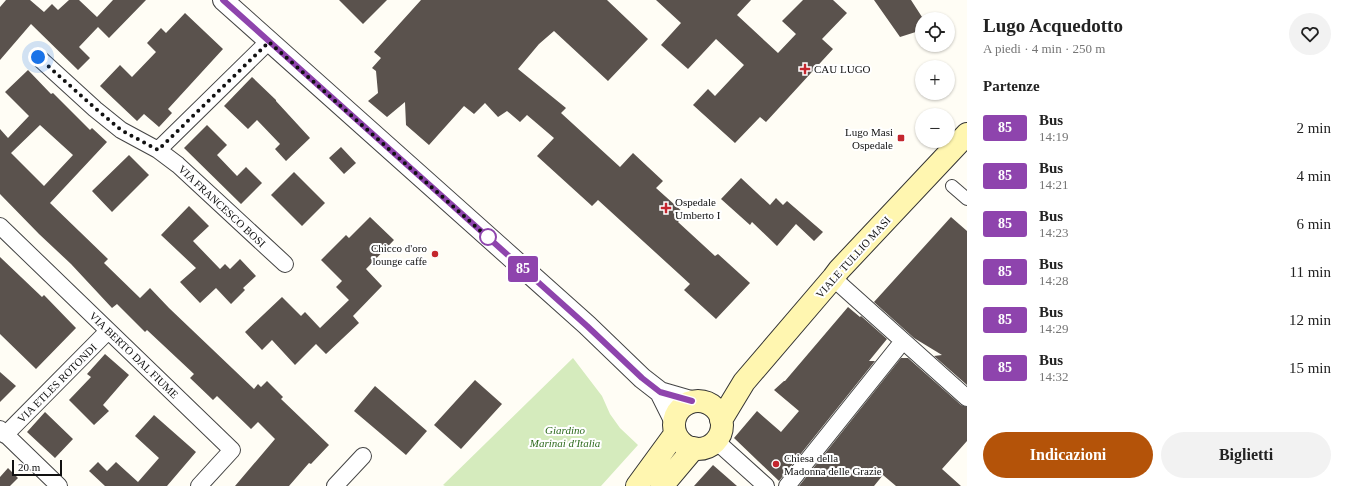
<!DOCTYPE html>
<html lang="it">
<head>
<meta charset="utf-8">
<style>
  body { margin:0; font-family:Georgia,serif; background:#f2f2f2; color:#222; height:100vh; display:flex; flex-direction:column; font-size:15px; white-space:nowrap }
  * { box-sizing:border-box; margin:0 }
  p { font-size:13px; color:#767676 }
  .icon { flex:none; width:22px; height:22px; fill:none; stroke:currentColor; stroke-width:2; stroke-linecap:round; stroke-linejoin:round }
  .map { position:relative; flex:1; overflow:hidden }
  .drawer { display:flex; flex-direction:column; background:#fff; width:380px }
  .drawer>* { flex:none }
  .badge { padding:0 8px; border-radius:3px; font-size:14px; line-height:26px }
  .fabs { position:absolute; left:915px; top:12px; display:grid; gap:8px }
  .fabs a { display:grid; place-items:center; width:40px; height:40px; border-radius:50%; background:#fff; box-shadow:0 1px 3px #0004; font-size:20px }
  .scale { position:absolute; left:12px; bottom:10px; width:50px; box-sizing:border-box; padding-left:4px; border:2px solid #111; border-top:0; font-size:11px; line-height:14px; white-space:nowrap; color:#111; -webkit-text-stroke:3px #fff; paint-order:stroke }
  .you { position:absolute; width:20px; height:20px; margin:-10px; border:3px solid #fff; border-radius:50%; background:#1a73e8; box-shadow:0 0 0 6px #1a73e833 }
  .map>.badge { position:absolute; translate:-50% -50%; box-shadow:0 0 0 2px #fff }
  h2 { padding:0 16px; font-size:15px; line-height:36px }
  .round { display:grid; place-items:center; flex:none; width:42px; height:42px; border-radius:21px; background:#f2f2f2 }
  .overview { display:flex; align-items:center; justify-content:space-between; height:68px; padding:0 16px }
  h1 { font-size:19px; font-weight:600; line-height:30px }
  .button { display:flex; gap:8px; margin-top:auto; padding:8px 16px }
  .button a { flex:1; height:46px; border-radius:24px; background:#b45309; color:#fff; font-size:16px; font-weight:600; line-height:46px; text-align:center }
  .button a+a { background:#f2f2f2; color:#222 }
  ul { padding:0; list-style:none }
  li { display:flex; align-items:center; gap:12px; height:48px; padding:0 16px }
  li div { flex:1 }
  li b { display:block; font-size:15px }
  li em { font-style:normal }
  li .badge { min-width:44px; font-weight:700; text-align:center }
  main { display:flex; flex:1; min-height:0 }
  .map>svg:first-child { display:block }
  .green { fill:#d5ebbd }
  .building { fill:#5a524d; fill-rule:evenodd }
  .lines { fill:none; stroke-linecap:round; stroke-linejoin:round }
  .pedestrian-casing { stroke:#444; stroke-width:14 }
  .minor-casing { stroke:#444; stroke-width:18 }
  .tertiary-casing { stroke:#444; stroke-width:22 }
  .secondary-casing { stroke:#333; stroke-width:24 }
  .pedestrian { stroke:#fff; stroke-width:12 }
  .minor { stroke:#fff; stroke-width:16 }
  .tertiary { stroke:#fff; stroke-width:20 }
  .secondary { stroke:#fff6b0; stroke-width:22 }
  .line-casing { stroke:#fff; stroke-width:9 }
  .line { stroke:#8e44ad; stroke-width:6 }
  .walk { stroke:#111; stroke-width:4; stroke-dasharray:0 7.2 }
  .poi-dot { fill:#c4262e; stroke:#fff; stroke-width:1.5 }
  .stop-dot { fill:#fff; stroke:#8e44ad; stroke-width:2 }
  .labels { text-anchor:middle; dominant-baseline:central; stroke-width:4; stroke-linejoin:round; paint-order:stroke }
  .poi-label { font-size:11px; fill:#111; stroke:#fff; text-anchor:start }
  .street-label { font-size:11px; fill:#111; stroke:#fff }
  .park-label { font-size:11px; font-style:italic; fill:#2f6b1f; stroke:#fff }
</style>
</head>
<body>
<main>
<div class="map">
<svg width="967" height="486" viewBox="0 0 967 486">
  <rect width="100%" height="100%" fill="#fffdf5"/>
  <path class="green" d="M573 358 602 396 610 414 620 428 638 445 601 486H445L443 485Z"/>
  <path class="building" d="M6 0H30L44 12 52 4 58 10 69 0H79L97 17 113 0H146L109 38 98 27 79 47 90 58 78 70 31 24 0 60V7Z
    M339 0H387L363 24Z
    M421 0H607L648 39 608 81 554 31 539 44 518 69 566 108 561 113 620 167 633 153 663 181 656 188 685 214 678 222 715 256 718 254 750 283 716 319 684 290 690 284 598 200 592 206 537 156 554 138 527 115 520 122 507 111 498 117 485 103 474 114 464 106 429 145 406 125 405 102 387 117 368 101 378 93 376 71 372 68 381 58 374 52Z
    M656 0H751L737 15 778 53 796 34 782 21 803 0H833L847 13 822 39 833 49 766 122 760 117 735 143 693 105 708 89 715 96 744 65 716 39 688 69 661 45 681 23Z
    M874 0H911L922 17V30L900 37Z
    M185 13 223 49 168 109 172 113 159 127 144 114 137 121 100 86 120 65 132 77 156 52 147 43 161 28 166 33Z
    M28 70 51 94 53 93 90 130 92 128 107 142 50 203 108 259 104 263 140 298 150 288 169 308 254 389 258 384 261 387 267 381 283 397 281 399 329 445 311 464 309 463 289 486H235L275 439 258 422 251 429 217 396 213 400 190 378 194 374 147 330 145 332 117 304 112 308 71 264 39 234 0 194V129L8 138 29 116 5 92ZM40 125 73 155 44 186 11 153Z
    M252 77 276 100V101L310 138 286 161 275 149 280 144 257 120 248 129 224 106Z
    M207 125 227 145 217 155 237 176 246 167 262 183 241 204 184 148Z
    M341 147 356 163 344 174 329 158Z
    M129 155 149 175 112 212 92 191Z
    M294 172 325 203 302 226 271 195Z
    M741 178 770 205 776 198 783 205 787 201 823 232 814 241 796 224 777 246 752 222 750 225 721 199Z
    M189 206 209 226 193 241 220 269 225 264 230 269 240 259 256 276 243 288 245 290 231 304 216 288 200 303 180 282 196 268 161 235Z
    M370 217 394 240 366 269 382 286 353 316 359 323 326 354 316 344 295 365 272 340 262 350 245 332 282 297 301 316 305 312 320 328 349 300 336 287 342 281 321 260 346 235 349 238Z
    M951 217 967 231V385L934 356 942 355 914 338 874 302Z
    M0 257 42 297 44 295 76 328 36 369 0 334Z
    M848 307 860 317 861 316 887 339 869 361H875L779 481 734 438 757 411 781 432 799 411 774 390 784 381H785Z
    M105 354 129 375 103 405 109 411 94 425 69 400 91 377 87 374Z
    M901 358H908L961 405 967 407V441L942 469 961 486H896L883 475 874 486H799Z
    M0 372 16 386 0 402Z
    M475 380 502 404 461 449 434 425Z
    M375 386 427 431 406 455 354 411Z
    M45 412 73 439 55 458 27 432Z
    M154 415 196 452 167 486H105L89 471 98 462 107 471 116 462 138 482 159 458 135 436Z
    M713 465 737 486H694Z
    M8 468 18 478 10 486H0V477Z"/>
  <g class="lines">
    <defs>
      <path id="pedestrian" d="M952 186 967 199"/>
      <path id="minor" d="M38 57 95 109 121 130 158 150 178 165 285 264
        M158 150 269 41
        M0 226 232 450 199 486
        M833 278 967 398
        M0 429 59 486
        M5 435 108 331
        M716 441 766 486
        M335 486 363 456
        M787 486 903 341"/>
      <path id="tertiary" d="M223 0 587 325 642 378 660 392 691 401
        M660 392 674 420"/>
      <path id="secondary" d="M674 425a24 24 0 1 1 48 0a24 24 0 1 1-48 0Z
        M721 420 744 382 833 278 839 270 967 134
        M637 486 675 434
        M662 486 694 448"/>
    </defs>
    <use href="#pedestrian" class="pedestrian-casing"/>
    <use href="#minor" class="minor-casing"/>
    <use href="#tertiary" class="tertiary-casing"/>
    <use href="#secondary" class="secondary-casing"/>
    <use href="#pedestrian" class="pedestrian"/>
    <use href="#minor" class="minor"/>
    <use href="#tertiary" class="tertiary"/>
    <use href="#secondary" class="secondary"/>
  </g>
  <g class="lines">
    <defs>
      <path id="line" d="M223 0 587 326 642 378 660 392 692 401"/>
    </defs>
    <use href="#line" class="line-casing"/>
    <use href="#line" class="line"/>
    <path class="walk" d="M38 57 96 109 121 130 158 150 269 42 493 242 488 237"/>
  </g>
  <g class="poi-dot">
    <path d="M803 63h4v4h4v4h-4v4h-4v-4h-4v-4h4z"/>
    <rect x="897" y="134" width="8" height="8" rx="2"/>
    <path d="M664 202h4v4h4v4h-4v4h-4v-4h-4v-4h4z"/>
    <circle cx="435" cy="254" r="4"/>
    <circle cx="776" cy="464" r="4"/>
  </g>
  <circle class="stop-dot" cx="488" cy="237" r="8"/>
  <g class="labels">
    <g class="poi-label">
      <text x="814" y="69">CAU LUGO</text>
      <text x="893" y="132" text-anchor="end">Lugo Masi<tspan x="893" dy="13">Ospedale</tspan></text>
      <text x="675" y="202">Ospedale<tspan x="675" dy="13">Umberto I</tspan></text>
      <text x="427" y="248" text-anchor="end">Chicco d'oro<tspan x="427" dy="13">lounge caffe</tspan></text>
      <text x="784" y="458">Chiesa della<tspan x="784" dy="13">Madonna delle Grazie</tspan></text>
    </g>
    <g class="street-label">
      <text transform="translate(222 206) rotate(43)">VIA FRANCESCO BOSI</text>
      <text transform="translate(853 257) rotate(-48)">VIALE TULLIO MASI</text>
      <text transform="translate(134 355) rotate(44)">VIA BERTO DAL FIUME</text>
      <text transform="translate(57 383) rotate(-45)">VIA ETLES ROTONDI</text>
    </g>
    <g class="park-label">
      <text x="565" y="430">Giardino<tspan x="565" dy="13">Marinai d'Italia</tspan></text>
    </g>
  </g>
</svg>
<div class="fabs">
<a><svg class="icon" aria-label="locate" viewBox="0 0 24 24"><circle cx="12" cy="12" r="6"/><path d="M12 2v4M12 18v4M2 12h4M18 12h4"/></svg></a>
<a>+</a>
<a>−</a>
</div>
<div class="scale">20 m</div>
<div class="you" style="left:38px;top:57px"></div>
<b class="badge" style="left:523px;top:269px;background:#8e44ad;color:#fff">85</b>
</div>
<section class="drawer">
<div class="overview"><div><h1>Lugo Acquedotto</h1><p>A piedi · 4 min · 250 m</p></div><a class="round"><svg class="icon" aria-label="heart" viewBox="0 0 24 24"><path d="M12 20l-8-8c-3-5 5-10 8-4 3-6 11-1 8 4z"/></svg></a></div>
<h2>Partenze</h2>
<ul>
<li><span class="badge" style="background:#8e44ad;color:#fff">85</span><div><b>Bus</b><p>14:19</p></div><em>2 min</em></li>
<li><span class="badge" style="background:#8e44ad;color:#fff">85</span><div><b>Bus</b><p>14:21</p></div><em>4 min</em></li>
<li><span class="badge" style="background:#8e44ad;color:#fff">85</span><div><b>Bus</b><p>14:23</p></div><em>6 min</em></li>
<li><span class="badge" style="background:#8e44ad;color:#fff">85</span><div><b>Bus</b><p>14:28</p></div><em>11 min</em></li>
<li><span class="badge" style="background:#8e44ad;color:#fff">85</span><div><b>Bus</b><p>14:29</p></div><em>12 min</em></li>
<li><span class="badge" style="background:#8e44ad;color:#fff">85</span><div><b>Bus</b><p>14:32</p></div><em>15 min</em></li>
</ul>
<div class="button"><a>Indicazioni</a><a>Biglietti</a></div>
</section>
</main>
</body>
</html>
